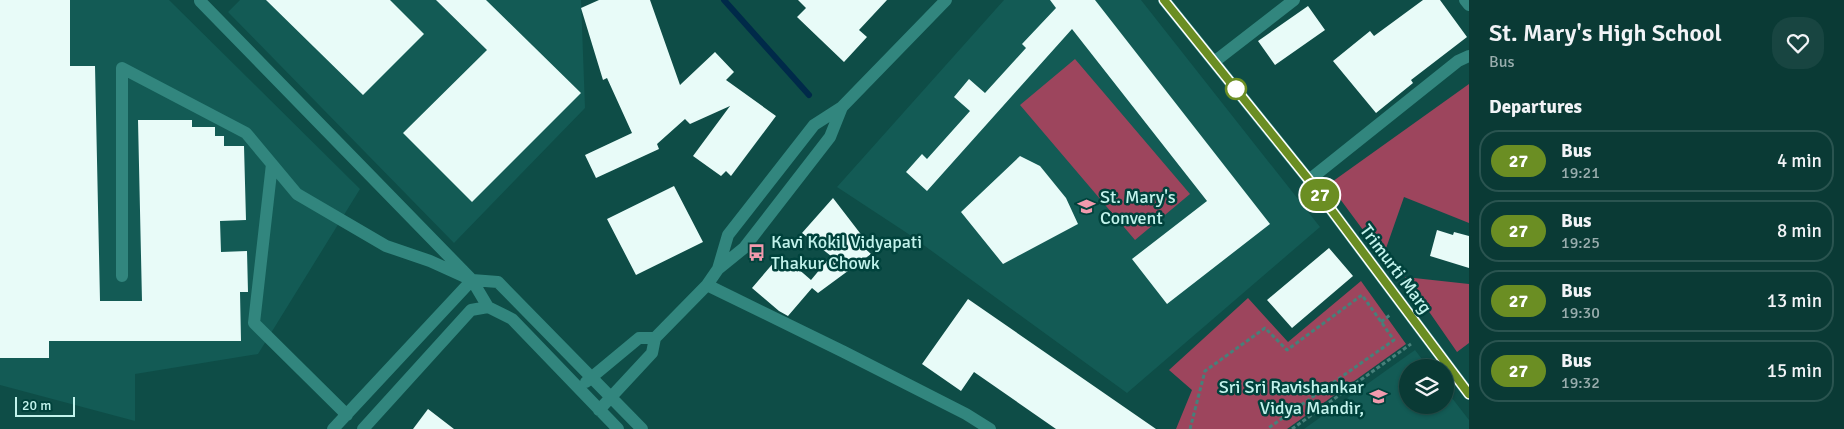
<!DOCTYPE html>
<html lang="en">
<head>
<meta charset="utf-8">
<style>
  body { margin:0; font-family:Signika,sans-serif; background:#184541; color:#f1f3f6; height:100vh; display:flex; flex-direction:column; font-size:19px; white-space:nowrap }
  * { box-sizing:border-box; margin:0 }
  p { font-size:16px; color:#99adad }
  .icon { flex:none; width:28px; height:28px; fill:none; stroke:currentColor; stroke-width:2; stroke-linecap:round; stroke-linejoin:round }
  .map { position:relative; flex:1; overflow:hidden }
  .sheet { display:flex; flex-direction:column; background:#0a3a35; width:375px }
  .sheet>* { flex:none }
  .badge { padding:0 10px; border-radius:16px; font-size:18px; line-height:32px }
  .controls { position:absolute; left:1399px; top:359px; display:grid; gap:10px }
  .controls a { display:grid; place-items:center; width:55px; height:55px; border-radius:50%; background:#0a3a35; box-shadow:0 1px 4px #0004,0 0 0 1px #2a5450; font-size:25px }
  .scale { position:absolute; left:15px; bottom:12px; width:60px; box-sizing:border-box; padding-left:5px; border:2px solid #c2f3ec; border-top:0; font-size:14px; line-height:18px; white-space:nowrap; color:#c2f3ec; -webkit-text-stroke:4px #00423c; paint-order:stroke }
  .map>.badge { position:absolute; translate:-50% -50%; box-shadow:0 0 0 2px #fff }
  h2 { padding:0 20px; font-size:19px; line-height:45px }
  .round { display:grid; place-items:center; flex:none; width:52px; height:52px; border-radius:20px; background:#184541 }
  .overview { display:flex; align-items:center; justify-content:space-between; height:85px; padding:0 20px }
  h1 { font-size:24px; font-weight:600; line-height:38px }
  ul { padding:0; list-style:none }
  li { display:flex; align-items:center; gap:15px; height:62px; margin:0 10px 8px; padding:0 10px; border:2px solid #2a5450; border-radius:20px }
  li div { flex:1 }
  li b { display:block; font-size:19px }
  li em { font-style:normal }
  li .badge { min-width:55px; font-weight:700; text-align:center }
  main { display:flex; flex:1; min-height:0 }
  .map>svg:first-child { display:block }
  .built { fill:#135b55 }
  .green { fill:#9d455d }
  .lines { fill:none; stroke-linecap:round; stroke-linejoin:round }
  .stream { stroke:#002a49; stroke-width:6 }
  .building { fill:#e8fbf8 }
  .path { stroke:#46807a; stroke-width:3; stroke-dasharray:4 2.5; stroke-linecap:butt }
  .minor { stroke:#32867e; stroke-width:12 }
  .line-casing { stroke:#fff; stroke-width:11 }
  .line { stroke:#6b8e23; stroke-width:8 }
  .stop-dot { fill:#fff; stroke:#6b8e23; stroke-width:2.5 }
  .labels { text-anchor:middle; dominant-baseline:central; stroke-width:5; stroke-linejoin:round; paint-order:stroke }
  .poi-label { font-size:18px; fill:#c2f3ec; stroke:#00423c; text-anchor:start }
  .street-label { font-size:18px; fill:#c2f3ec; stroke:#00423c }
</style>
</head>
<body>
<main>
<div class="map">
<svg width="1469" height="429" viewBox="0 0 1469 429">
  <rect width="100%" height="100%" fill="#0e4d47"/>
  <path class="built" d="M0 0H169L360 189 258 354 135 374V421L0 385Z
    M240 0H581L585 108 454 243 228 12Z
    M1004 0H1141L1320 227 1127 393 907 233 837 187Z
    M1415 350 1428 367 1408 368V405H1445V389L1469 420V429H1304Z"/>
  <path class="green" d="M1075 59 1190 194 1135 240 1020 105Z
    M1469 84V223L1404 197 1383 257 1329 184Z
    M1405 277 1469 284V343L1457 352Z
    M1361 281 1406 344 1287 429H1176L1192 390 1169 370 1248 298 1288 342Z"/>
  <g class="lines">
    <path class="stream" d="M724 0 809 95"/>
  </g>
  <path class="building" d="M0 0H70V66H95L100 301H142L138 120H192V127H215V136H224V146H244L246 220 220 221 221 252 247 251 248 292H240L241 341H49V358H0Z
    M266 0H390L424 34 363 95Z
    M436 0H486L581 93 472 202 403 133 487 50Z
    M599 0H650L680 85 715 52 734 72 726 80 776 116 731 176 726 171 721 176 693 156 730 106 690 124 685 119 657 144 659 149 596 178 585 155 632 133 607 78 603 80 581 8Z
    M798 0H887L859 30 867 37 844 62 797 17 806 8Z
    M1050 0H1095L1270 224 1167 304 1132 259 1207 201 1072 29 927 191 906 172 922 154 927 159 970 111 954 97 969 79 985 93 1026 48 1022 44 1056 8Z
    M1423 0H1440L1467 37 1411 80 1413 83 1376 113 1333 61 1370 31 1374 36Z
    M1308 6 1325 30 1275 65 1258 41Z
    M1020 156 1040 166 1066 198 1078 224 1003 264 961 212Z
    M674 186 703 242 636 275 607 219Z
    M833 198 863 237 860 244 871 254 818 293 812 288 788 316 779 311 752 288 781 254 811 280 831 256 802 233Z
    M1437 230 1453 235 1454 232 1469 236V268L1430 256Z
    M1329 248 1353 276 1292 328 1267 300Z
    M968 299 1156 429H1056L974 372 961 391 922 364Z
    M428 409 454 429H413Z"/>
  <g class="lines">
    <path class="path" d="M1381 322 1390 315
      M1190 429 1205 371 1265 328 1287 350 1362 295 1394 340 1267 429
      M1292 429 1411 344"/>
    <path class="minor" d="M201 0 200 1 472 280 488 307
      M1164 0 1309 180 1469 394
      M1465 0 1469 5
      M1214 62 1294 0
      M272 164 254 323 347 415
      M1309 180 1458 61 1469 56
      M718 269 728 235 814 125 842 107 946 0
      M122 276V68L246 133 297 194 386 246 430 261 472 280
      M707 285 844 352 966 414 990 429
      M586 382 639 338H655
      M599 410 652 353 655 338 707 285 718 269 744 248 830 137 842 107
      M333 429 472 280 498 282 642 429
      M363 429 471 310 488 307 512 319 618 429"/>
  </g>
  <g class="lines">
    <defs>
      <path id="line" d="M1164 0 1309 180 1469 394"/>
    </defs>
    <use href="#line" class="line-casing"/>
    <use href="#line" class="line"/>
  </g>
  <defs>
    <symbol id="school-bare" viewBox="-9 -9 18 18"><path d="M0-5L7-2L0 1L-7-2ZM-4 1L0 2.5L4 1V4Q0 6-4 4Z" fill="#f29aad" stroke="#00423c" stroke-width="2.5" paint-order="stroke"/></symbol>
    <symbol id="bus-bare" viewBox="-9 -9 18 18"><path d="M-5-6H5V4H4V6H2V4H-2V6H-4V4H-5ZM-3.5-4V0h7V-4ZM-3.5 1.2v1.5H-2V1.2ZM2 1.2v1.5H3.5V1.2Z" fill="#f29aad" stroke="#00423c" stroke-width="2.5" paint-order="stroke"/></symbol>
  </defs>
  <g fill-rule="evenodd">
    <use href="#school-bare" x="1074" y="194" width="25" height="25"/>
    <use href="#bus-bare" x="744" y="240" width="25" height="25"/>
    <use href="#school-bare" x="1366" y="384" width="25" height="25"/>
  </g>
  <circle class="stop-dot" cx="1236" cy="89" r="10"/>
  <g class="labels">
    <g class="poi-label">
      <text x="1100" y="197">St. Mary's<tspan x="1100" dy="21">Convent</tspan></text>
      <text x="771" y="242">Kavi Kokil Vidyapati<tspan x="771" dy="21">Thakur Chowk</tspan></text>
      <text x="1364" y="387" text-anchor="end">Sri Sri Ravishankar<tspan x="1364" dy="21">Vidya Mandir,</tspan></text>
    </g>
    <g class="street-label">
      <text transform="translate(1396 269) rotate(53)">Trimurti Marg</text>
    </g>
  </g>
</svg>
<div class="controls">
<a><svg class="icon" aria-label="layers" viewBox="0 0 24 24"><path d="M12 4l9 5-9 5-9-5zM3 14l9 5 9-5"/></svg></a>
</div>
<div class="scale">20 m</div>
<b class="badge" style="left:1320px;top:195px;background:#6b8e23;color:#fff">27</b>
</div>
<section class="sheet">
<div class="overview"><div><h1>St. Mary's High School</h1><p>Bus</p></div><a class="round"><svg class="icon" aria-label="heart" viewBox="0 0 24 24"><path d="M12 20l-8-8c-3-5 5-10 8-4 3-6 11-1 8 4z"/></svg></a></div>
<h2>Departures</h2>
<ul>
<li><span class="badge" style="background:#6b8e23;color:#fff">27</span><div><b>Bus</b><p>19:21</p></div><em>4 min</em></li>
<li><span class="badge" style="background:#6b8e23;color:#fff">27</span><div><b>Bus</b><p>19:25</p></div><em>8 min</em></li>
<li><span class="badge" style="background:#6b8e23;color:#fff">27</span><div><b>Bus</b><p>19:30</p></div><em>13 min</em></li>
<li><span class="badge" style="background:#6b8e23;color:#fff">27</span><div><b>Bus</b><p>19:32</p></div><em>15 min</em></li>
</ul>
</section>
</main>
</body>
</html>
